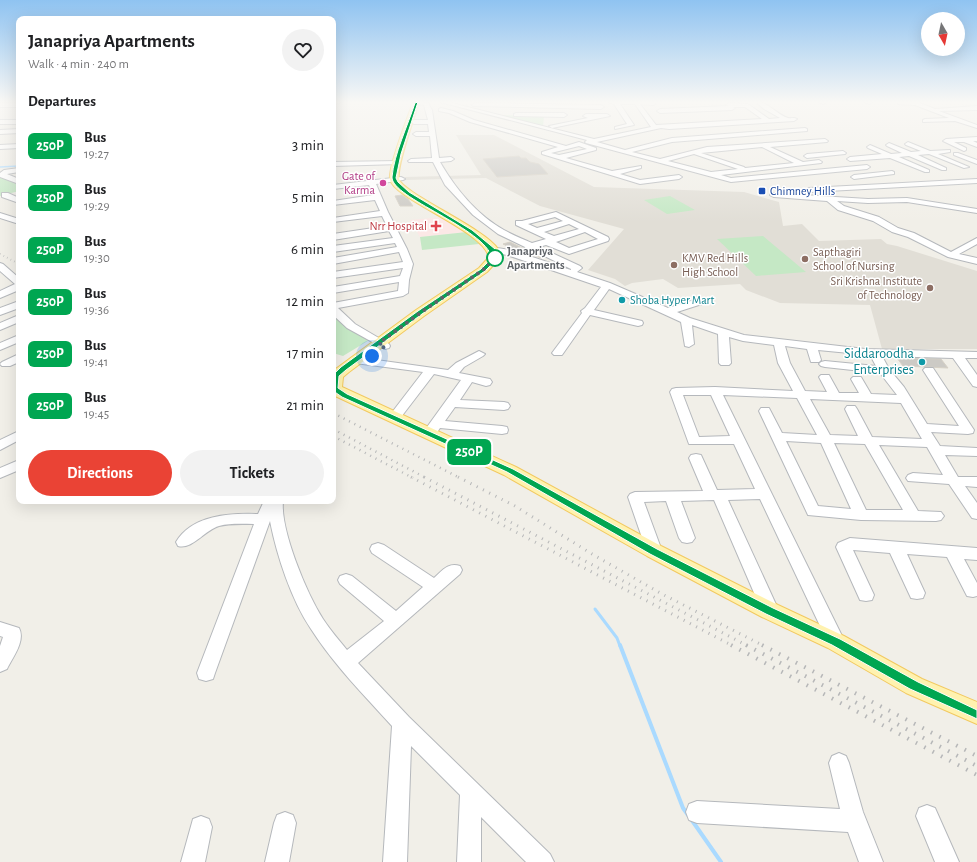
<!DOCTYPE html>
<html lang="en">
<head>
<meta charset="utf-8">
<style>
  body { margin:0; font-family:"Alegreya Sans",sans-serif; background:#f2f2f2; color:#202124; height:100vh; display:flex; flex-direction:column; font-size:15px; white-space:nowrap }
  * { box-sizing:border-box; margin:0 }
  p { font-size:13px; color:#757577 }
  .icon { flex:none; width:22px; height:22px; fill:none; stroke:currentColor; stroke-width:2; stroke-linecap:round; stroke-linejoin:round }
  .map { position:relative; flex:1; overflow:hidden }
  .details { position:absolute; left:16px; top:16px; width:320px; height:488px; display:flex; flex-direction:column; background:#fff; border-radius:8px; box-shadow:0 4px 16px #0002 }
  .details>* { flex:none }
  .badge { padding:0 8px; border-radius:6px; font-size:14px; line-height:26px }
  .needle { width:26px; rotate:171deg }
  .fabs { position:absolute; left:921px; top:12px; display:grid; gap:8px }
  .fabs a { display:grid; place-items:center; width:44px; height:44px; border-radius:50%; background:#fff; box-shadow:0 4px 16px #0002; font-size:20px }
  .you { position:absolute; width:20px; height:20px; margin:-10px; border:3px solid #fff; border-radius:50%; background:#1a73e8; box-shadow:0 0 0 6px #1a73e833 }
  .map>.badge { position:absolute; translate:-50% -50%; box-shadow:0 0 0 2px #fff }
  h2 { padding:0 12px; font-size:15px; line-height:36px }
  .round { display:grid; place-items:center; flex:none; width:42px; height:42px; border-radius:21px; background:#f2f2f2 }
  .headline { display:flex; align-items:center; justify-content:space-between; height:68px; padding:0 12px }
  h1 { font-size:19px; font-weight:700; line-height:30px }
  .button { display:flex; gap:8px; margin-top:auto; padding:8px 12px }
  .button a { flex:1; height:46px; border-radius:24px; background:#ea4335; color:#fff; font-size:16px; font-weight:700; line-height:46px; text-align:center }
  .button a+a { background:#f2f2f2; color:#202124 }
  ul { padding:0; list-style:none }
  li { display:flex; align-items:center; gap:12px; height:52px; padding:0 12px }
  li div { flex:1 }
  li b { display:block; font-size:15px }
  li em { font-style:normal }
  li .badge { min-width:44px; font-weight:700; text-align:center }
  .map>svg:first-child { display:block }
  .education { fill:#e1ded6 }
  .medical { fill:#fce8e6 }
  .green { fill:#c5e8c5 }
  .lines { fill:none; stroke-linecap:round; stroke-linejoin:round }
  .stream-far2 { stroke:#aadaff; stroke-width:1.5 }
  .stream-far1 { stroke:#aadaff; stroke-width:3 }
  .stream { stroke:#aadaff; stroke-width:4 }
  .building { fill:#cccac5; stroke:#d6d1c6 }
  .minor-casing { stroke:#b5b8bc; stroke-width:2 }
  .major-casing { stroke:#f2c960; stroke-width:2 }
  .minor { fill:#fff; fill-rule:evenodd }
  .major { fill:#fff2af; fill-rule:evenodd }
  .rail-far3 { stroke:#b6b7b8; stroke-width:2; stroke-dasharray:0.5 3.5; stroke-linecap:butt }
  .rail-far2 { stroke:#b6b7b8; stroke-width:2.5; stroke-dasharray:1 5; stroke-linecap:butt }
  .rail-far1 { stroke:#b6b7b8; stroke-width:3; stroke-dasharray:1 6; stroke-linecap:butt }
  .rail { stroke:#b6b7b8; stroke-width:4; stroke-dasharray:1.5 8; stroke-linecap:butt }
  .line { fill:#00a651; stroke:#fff }
  .walk { stroke:#5f6368; stroke-width:4; stroke-dasharray:0 7.2 }
  .hotel-dot { fill:#d1479c; stroke:#fff; stroke-width:1.5 }
  .transit-dot { fill:#1a4fb4; stroke:#fff; stroke-width:1.5 }
  .health-dot { fill:#e0444e; stroke:#fff; stroke-width:1.5 }
  .stop-dot { fill:#fff; stroke:#00a651; stroke-width:2 }
  .education-dot { fill:#8d6e63; stroke:#fff; stroke-width:1.5 }
  .culture-dot { fill:#0f9aa8; stroke:#fff; stroke-width:1.5 }
  .labels { text-anchor:middle; dominant-baseline:central; stroke-width:3; stroke-linejoin:round; paint-order:stroke }
  .far-hotel-label { font-size:12px; fill:#b23c85; stroke:#fff; text-anchor:end }
  .far-transit-label { font-size:12px; fill:#164399; stroke:#fff; text-anchor:start }
  .far-health-label { font-size:12px; fill:#be3a42; stroke:#fff; text-anchor:end }
  .far-stop-label { font-size:12px; font-weight:bold; fill:#5f6368; stroke:#fff; text-anchor:start }
  .far-education-label { font-size:12px; fill:#785e54; stroke:#fff; text-anchor:start }
  .far-culture-label { font-size:12px; fill:#0d838f; stroke:#fff; text-anchor:start }
  .culture-label { font-size:14px; fill:#0d838f; stroke:#fff; text-anchor:end }
</style>
</head>
<body>
<div class="map">
<svg width="977" height="862" viewBox="0 0 977 862">
  <rect width="100%" height="100%" fill="#f1efe8"/>
  <path class="education" d="M456 135H494L594 187 744 192 779 202 783 226 802 224 819 241 881 239 887 244 897 246 977 271V349H882L870 305 780 303 746 290 740 284 678 288 663 279 632 283 625 286 615 279 588 270 624 229 540 206 486 178 405 180V177L481 175Z"/>
  <path class="medical" d="M444 217 467 232 420 237 410 220Z"/>
  <path class="green" d="M497 115 544 116 543 127Z
    M0 176 19 184V191L0 196Z
    M670 196 695 210 667 214 644 200Z
    M467 232 479 244 422 250 420 237Z
    M763 236 806 272 756 276 717 239Z
    M333 313 371 339 343 356 333 353Z"/>
  <g class="lines">
    <path class="stream-far2" d="M0 167 19 166"/>
    <path class="stream-far1" d="M595 609 617 638 620 646"/>
    <path class="stream" d="M620 645 683 808 688 815
      M691 819 721 862"/>
  </g>
  <path class="building" d="M519 156 521 158H526L530 162 539 164 548 174 497 177 483 159Z
    M402 195 408 199 413 206H400L395 196Z
    M510 242 526 250 530 251 542 258 515 250 503 244Z
    M897 358 941 359 948 368 903 366Z"/>
  <g class="lines">
    <defs>
      <path id="minor" d="M333 102H342L333 104Z
        M420 102 428 103 432 110 439 158 451 157 454 159 451 161 440 162C455 188 477 215 504 230 513 235 523 239 532 243L546 239 516 225V221H522L556 212 608 237 609 239 608 241 569 254 546 245 539 247 580 266 582 268 577 272 610 283 668 308 694 300H702L703 302 702 304 677 312 690 318 744 335 865 349 977 352V358H965L977 375V387L973 386 953 358 882 356 889 369 904 387 927 424 959 426 923 370 925 368H933L974 430 973 433 968 434 931 432 940 446 977 448V456L945 455 958 477H977V487L965 486 977 503V519L972 518 949 484 908 481 906 478 908 475 913 473 943 475 927 447 879 445 918 511 941 512 944 516 941 520 936 521 861 520 808 515 759 411 761 408H769L782 433 817 435 797 398 723 395 845 642 842 647 836 649 830 647 760 499 728 500 779 611 776 616 770 618 764 616 714 500 681 501 695 538 692 542 687 543 682 542 679 538 666 501 644 502 662 551 660 555 654 557 648 555 628 497 630 494 635 492 703 491 689 458 691 455 696 454 701 455 717 490 755 489 734 444H689L670 392 672 389 676 388 715 387 793 391 778 363 774 345 743 341 729 337 731 363 729 365H721L719 363 718 334 692 325 694 344 689 347 685 346 681 322 609 289 594 310 642 321 643 323 642 325 638 326 590 315 562 355H554L552 353 582 313 581 311 585 308 601 287 507 255 490 252 489 250 490 248C504 245 554 265 571 270V269L530 249H526L525 247 498 234 473 215 445 185 433 162H409L408 161 411 159 432 158 430 136H416L413 134 416 132H429L428 124H414L411 122 414 120H428L424 105 419 104ZM555 217 563 221 537 228 528 224ZM569 224 579 229 554 236 544 232ZM585 232 598 239 569 248 556 242ZM785 346 807 349 811 362H819L821 360 818 350 870 355 876 366 825 361 821 362 819 364 821 366 825 367 880 373 897 395 871 394 861 377H853L851 379 859 393H839L829 375H821L819 377 827 392 805 391 790 363ZM683 395H711L730 436 699 437ZM810 399 901 403 922 439 872 437 857 409 855 406H847L845 409 858 436 830 435ZM786 441 821 443 851 509 818 506ZM834 443 865 444 903 510H866Z
        M440 102H448L594 139 651 127 635 104H620L634 125 615 129V127L627 124 614 104 608 102H655V104L653 105 640 104 656 125 762 119 745 107H733L735 108 732 110 660 113 657 111 660 109 729 106 726 105 729 103 748 104 769 119 780 118 764 109 756 102C767 101 777 115 788 118 792 119 793 117 797 119L794 121 669 129 661 128 597 142 625 150 672 138 805 128 807 129V131L672 142 632 152 660 159 707 147 825 139 828 141 827 142 770 147 803 162 819 160 822 162 821 163 721 175 731 178 867 165 870 167 867 169 731 182 586 143 585 142 587 140ZM762 147 794 163 745 168 744 167 701 153ZM694 154 738 169 711 172 668 161Z
        M819 102H826L823 104Z
        M865 102H872L869 104Z
        M899 102H917L935 109 977 106V110L939 111 977 125V128L955 121 923 122V120L925 119 949 118 915 105 898 104Z
        M0 103H19V107H0Z
        M475 103 601 105 604 107 601 109 473 106 472 105Z
        M441 108 453 111 474 120 566 146 579 142 596 148V150L566 158 612 171 641 166V168L620 174 640 180 679 175 682 177 679 179 640 184 542 154V152L558 147 470 122 449 113 439 111V109ZM579 146 587 149 559 155 551 153Z
        M516 113H564L567 115 564 117 514 116V114Z
        M586 114H607L610 116 552 128 549 126 588 118 583 116Z
        M0 120H19V124H0Z
        M19 129V133L0 134V130Z
        M977 137V141H973L977 143V147L964 142H954L966 148V150L964 151 943 141 946 139Z
        M908 142 930 151 950 150V152L938 154 969 167 964 168 929 154 918 155 946 168V170H942L909 156 899 157 929 170V172H925L890 158 850 161 847 159 850 157 882 154 868 148 867 147 870 145 891 154 902 153 887 146 886 145 889 143 911 152 921 151 906 145 905 144Z
        M19 144V148L0 149V145Z
        M843 151 846 153 845 154 807 158 804 156 807 154Z
        M954 153H958L977 160V164L954 155Z
        M398 161 400 162V164L333 166V162Z
        M19 168V172L7 174 19 179V184L0 177V173L4 170Z
        M892 171 894 172V174L854 179 851 177 854 175Z
        M401 177 405 179 403 180 376 184 388 212 407 249 413 264 409 280 408 293 403 296 338 308 355 324 389 344 390 346 389 348 385 349 347 328 333 315V303L398 291 399 282 333 293V287L400 276 403 268 333 278V272L403 262 399 252 333 264V258L397 247 395 243 333 252V246L393 238 389 231 333 240V234L387 226 382 216 333 222V218L380 211 375 200 333 205V201L373 195 369 185 333 189V185Z
        M977 179V183L809 192 805 190 809 188Z
        M2 193H8L19 198V203L2 197Z
        M771 193 868 199 907 198 977 209V213L907 202 868 203 837 201 844 206 879 217 898 228 914 233 951 252 977 238V244L959 254 977 258V264L948 257 908 237 892 232 873 221 838 210 827 201 774 197 770 195Z
        M0 213 19 219V224L0 218Z
        M0 263 3 264 19 278V290L0 298V291L15 284 0 271Z
        M19 301V308L0 315V308Z
        M19 315V322L0 330V323Z
        M19 335V342L0 350V343Z
        M479 351 485 354 483 356 464 367 459 373 490 379 492 382 490 385 486 386 472 382 460 400 504 402 508 403 510 406 508 409 504 410 455 407 445 421 502 426 507 427 508 430 507 433 502 434 440 428 434 437H424L422 434 461 380 434 374 398 421H390L388 418 390 415 423 372 355 363 351 362 349 360 351 358 355 357 448 370 456 363Z
        M19 354V362L10 366H2L0 364 2 362Z
        M19 431V440L0 450V440Z
        M19 460V470L0 478V468Z
        M264 501H283C280 530 307 594 323 619 330 630 339 640 347 650L384 621 340 584 338 580 340 576 346 574 352 576 396 611 423 587 372 553 370 549 372 545 378 543 384 545 434 578C442 571 448 562 460 566L462 570 460 574 358 663 409 717 550 854 554 862H526L481 817V862H457L460 795 411 746 407 862H383L392 726C364 695 334 665 311 629 291 599 277 556 270 521L215 673 213 679 206 681 199 679 197 673 254 524C242 524 230 523 219 526 205 530 192 550 178 546L176 542C192 515 230 513 258 514Z
        M850 538 977 548V560L964 559 977 583V596L973 597 967 596 947 557 907 554 925 593 923 598 917 599 911 598 890 553 853 550 874 595 872 600 866 601 860 600 836 547 838 543Z
        M0 622 19 628C26 641 12 658 7 669L0 672V646L3 637 0 636Z
        M839 753 846 756 849 763 863 812 883 862H859L848 832 697 823 689 820 686 812 689 804 697 801 840 809 829 763 832 756Z
        M927 805 935 808 959 862H935L916 816 919 808Z
        M285 812 293 815 296 823 289 862H265L274 823 277 815Z
        M201 816 209 819 212 827 205 862H181L193 819Z"/>
      <path id="major" d="M413 102H419C415 117 396 166 399 179 401 192 486 229 498 249 499 252 500 255 500 258L487 272 424 316 349 372 343 377 342 387 516 467 661 546 778 605 844 636 922 679 977 702V724L906 693 828 648 762 617 647 556 504 475 333 395V371L416 310 479 268 489 257C483 230 393 199 390 179 388 166 408 117 413 102Z"/>
    </defs>
    <use href="#minor" class="minor-casing"/>
    <use href="#major" class="major-casing"/>
    <use href="#minor" class="minor"/>
    <use href="#major" class="major"/>
    <path class="rail-far3" d="M0 254 19 264"/>
    <path class="rail-far2" d="M333 413 460 478
      M333 429 426 478
      M333 436 413 478"/>
    <path class="rail-far1" d="M411 477 733 646
      M424 477 748 646
      M458 477 515 506 592 554 662 594 764 646"/>
    <path class="rail" d="M731 645 977 775
      M746 645 977 766
      M762 645 977 756"/>
  </g>
  <linearGradient id="sky" x2="0" y2="1"><stop stop-color="#8fc3f1"/><stop offset="0.46" stop-color="#f9f8f5"/><stop offset="1" stop-color="#f9f8f5" stop-opacity="0"/></linearGradient>
  <rect width="977" height="222" fill="url(#sky)"/>
  <path class="line" d="M418 102 401 154 396 178 398 182 409 192 472 230 495 249 498 258 485 271 422 314 346 370 339 376 338 388 347 394 513 469 657 549 773 608 840 639 918 682 977 710V719L973 717 910 689 832 645 766 614 650 554 507 472 342 397 332 390V376L341 367 418 311 481 269 492 258C485 228 391 198 392 177 394 154 408 125 415 103Z"/>
  <g class="lines">
    <path class="walk" d="M372 356 385 346 379 343 420 313 483 270 495 258"/>
  </g>
  <circle class="hotel-dot" cx="383" cy="183" r="4"/>
  <rect class="transit-dot" x="758" y="187" width="8" height="8" rx="2"/>
  <path class="health-dot" d="M434 220h4v4h4v4h-4v4h-4v-4h-4v-4h4z"/>
  <circle class="stop-dot" cx="495" cy="258" r="8"/>
  <g class="education-dot">
    <circle cx="805" cy="259" r="4"/>
    <circle cx="674" cy="265" r="4"/>
    <circle cx="930" cy="288" r="4"/>
  </g>
  <g class="culture-dot">
    <circle cx="622" cy="300" r="4"/>
    <circle cx="922" cy="362" r="4"/>
  </g>
  <g class="labels">
    <g class="far-hotel-label">
      <text x="375" y="176">Gate of<tspan x="375" dy="14">Karma</tspan></text>
    </g>
    <g class="far-transit-label">
      <text x="770" y="191">Chimney Hills</text>
    </g>
    <g class="far-health-label">
      <text x="427" y="226">Nrr Hospital</text>
    </g>
    <g class="far-stop-label">
      <text x="507" y="251">Janapriya<tspan x="507" dy="14">Apartments</tspan></text>
    </g>
    <g class="far-education-label">
      <text x="813" y="252">Sapthagiri<tspan x="813" dy="14">School of Nursing</tspan></text>
      <text x="682" y="258">KMV Red Hills<tspan x="682" dy="14">High School</tspan></text>
      <text x="922" y="281" text-anchor="end">Sri Krishna Institute<tspan x="922" dy="14">of Technology</tspan></text>
    </g>
    <g class="far-culture-label">
      <text x="630" y="300">Shoba Hyper Mart</text>
    </g>
    <g class="culture-label">
      <text x="914" y="354">Siddaroodha<tspan x="914" dy="16">Enterprises</tspan></text>
    </g>
  </g>
</svg>
<div class="fabs">
<a><svg class="needle" viewBox="-14 -14 28 28"><path d="M0-13l5 13h-10z" fill="#e53935"/><path d="M0 13l5-13h-10z" fill="#757577"/></svg></a>
</div>
<div class="you" style="left:372px;top:356px"></div>
<b class="badge" style="left:469px;top:452px;background:#00a651;color:#fff">250P</b>
<section class="details">
<div class="headline"><div><h1>Janapriya Apartments</h1><p>Walk · 4 min · 240 m</p></div><a class="round"><svg class="icon" aria-label="heart" viewBox="0 0 24 24"><path d="M12 20l-8-8c-3-5 5-10 8-4 3-6 11-1 8 4z"/></svg></a></div>
<h2>Departures</h2>
<ul>
<li><span class="badge" style="background:#00a651;color:#fff">250P</span><div><b>Bus</b><p>19:27</p></div><em>3 min</em></li>
<li><span class="badge" style="background:#00a651;color:#fff">250P</span><div><b>Bus</b><p>19:29</p></div><em>5 min</em></li>
<li><span class="badge" style="background:#00a651;color:#fff">250P</span><div><b>Bus</b><p>19:30</p></div><em>6 min</em></li>
<li><span class="badge" style="background:#00a651;color:#fff">250P</span><div><b>Bus</b><p>19:36</p></div><em>12 min</em></li>
<li><span class="badge" style="background:#00a651;color:#fff">250P</span><div><b>Bus</b><p>19:41</p></div><em>17 min</em></li>
<li><span class="badge" style="background:#00a651;color:#fff">250P</span><div><b>Bus</b><p>19:45</p></div><em>21 min</em></li>
</ul>
<div class="button"><a>Directions</a><a>Tickets</a></div>
</section>
</div>
</body>
</html>
